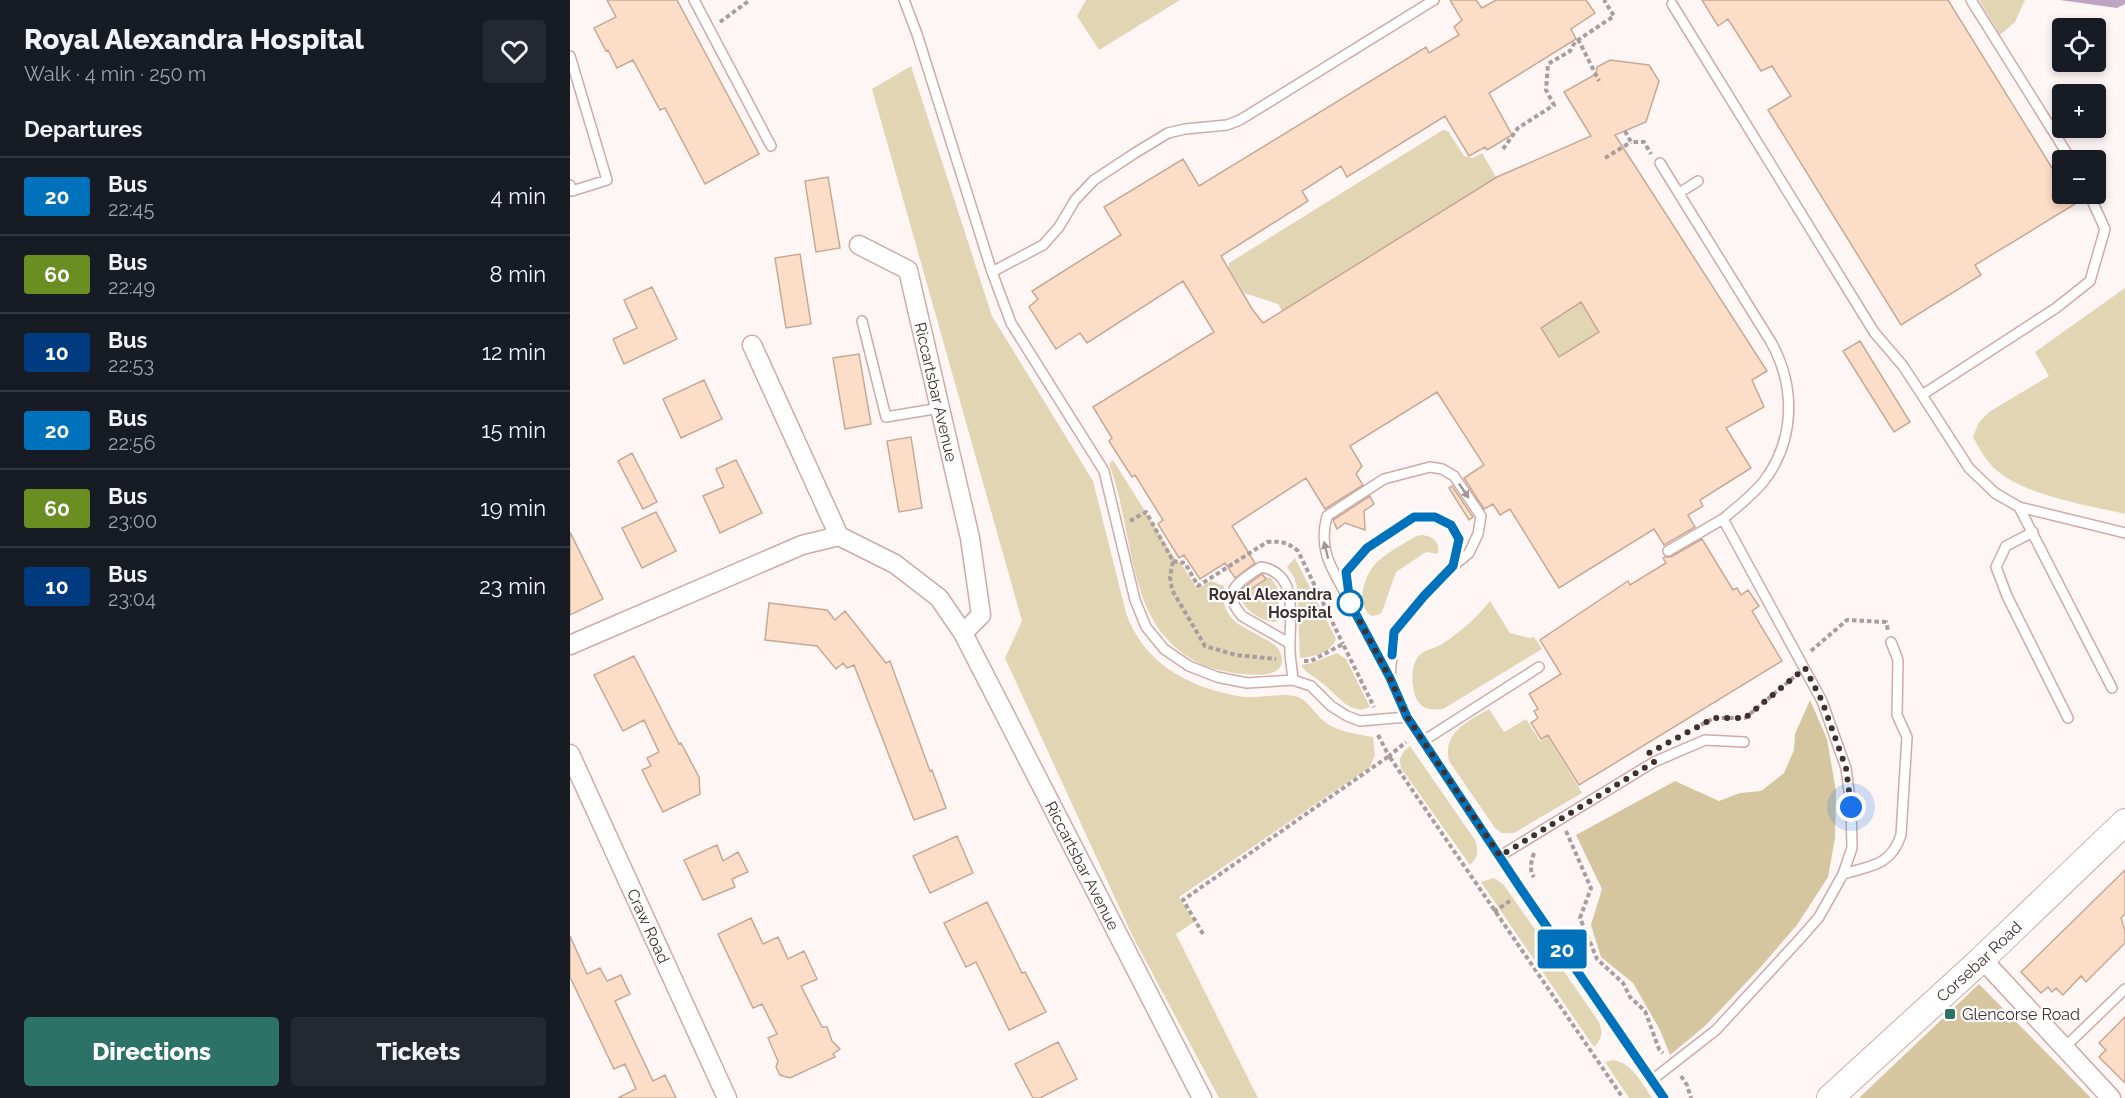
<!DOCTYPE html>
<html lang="en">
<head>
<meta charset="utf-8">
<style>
  body { margin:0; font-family:Raleway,sans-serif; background:#242831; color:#f1f3f6; height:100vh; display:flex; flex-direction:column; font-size:22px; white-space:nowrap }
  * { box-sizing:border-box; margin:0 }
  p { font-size:20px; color:#9ea1a6 }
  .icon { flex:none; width:33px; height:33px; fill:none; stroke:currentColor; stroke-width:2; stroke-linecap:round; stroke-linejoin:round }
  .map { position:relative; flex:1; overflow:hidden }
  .drawer { display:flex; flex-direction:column; background:#171b24; width:570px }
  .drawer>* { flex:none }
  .badge { padding:0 12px; border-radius:4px; font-size:21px; line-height:39px }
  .fabs { position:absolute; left:1482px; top:18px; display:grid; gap:12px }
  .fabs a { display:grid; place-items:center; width:54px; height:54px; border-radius:6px; background:#171b24; box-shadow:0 3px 9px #0003; font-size:30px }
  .you { position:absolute; width:30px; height:30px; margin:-15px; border:4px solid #fff; border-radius:50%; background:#1a73e8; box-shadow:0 0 0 9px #1a73e833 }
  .map>.badge { position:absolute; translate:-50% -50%; box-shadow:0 0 0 3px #fff }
  h2 { padding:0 24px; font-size:22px; line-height:54px }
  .round { display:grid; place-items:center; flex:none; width:63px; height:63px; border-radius:6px; background:#242831 }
  .head { display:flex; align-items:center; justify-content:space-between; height:102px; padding:0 24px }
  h1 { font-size:28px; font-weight:800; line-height:45px }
  .button { display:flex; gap:12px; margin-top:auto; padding:12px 24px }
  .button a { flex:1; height:69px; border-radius:6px; background:#2d7267; color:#fff; font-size:24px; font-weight:800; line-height:69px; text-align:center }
  .button a+a { background:#242831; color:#f1f3f6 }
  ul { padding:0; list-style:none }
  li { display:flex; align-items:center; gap:18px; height:78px; padding:0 24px; border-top:2px solid #363941 }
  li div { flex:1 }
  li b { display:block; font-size:22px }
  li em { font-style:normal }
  li .badge { min-width:66px; font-weight:700; text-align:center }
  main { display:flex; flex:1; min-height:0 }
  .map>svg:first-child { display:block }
  .green { fill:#e2d5b4 }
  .forest { fill:#d6c69f }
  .water { fill:#c0a3c3 }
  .building { fill:#fcddc8; stroke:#c6a995; stroke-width:1.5; fill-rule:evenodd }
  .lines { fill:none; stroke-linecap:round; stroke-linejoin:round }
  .lane-casing { stroke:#cfaaa6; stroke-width:12 }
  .street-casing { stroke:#cfaaa6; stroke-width:21 }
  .secondary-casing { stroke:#cfaaa6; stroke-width:28 }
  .path { stroke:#a99e9d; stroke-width:4; stroke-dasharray:4.5 3; stroke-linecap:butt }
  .lane { stroke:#fff; stroke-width:9 }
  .street { stroke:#fff; stroke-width:18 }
  .secondary { stroke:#fff; stroke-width:26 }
  .oneway { fill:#a09898 }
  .line-casing { stroke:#fff; stroke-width:14 }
  .line { stroke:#0072bc; stroke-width:9 }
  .walk { stroke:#403130; stroke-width:6; stroke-dasharray:0 10.8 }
  .stop-dot { fill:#fff; stroke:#0072bc; stroke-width:3 }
  .poi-dot { fill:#2d7267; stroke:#fff; stroke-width:2 }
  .labels { text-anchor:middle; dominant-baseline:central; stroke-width:4.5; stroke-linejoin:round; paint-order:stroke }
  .street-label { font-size:16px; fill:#403130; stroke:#fff }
  .stop-label { font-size:16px; font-weight:bold; fill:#403130; stroke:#fff; text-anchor:end }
  .poi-label { font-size:16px; fill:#403130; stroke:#fff; text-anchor:start }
</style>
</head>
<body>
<main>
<section class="drawer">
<div class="head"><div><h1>Royal Alexandra Hospital</h1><p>Walk · 4 min · 250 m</p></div><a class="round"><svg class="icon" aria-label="heart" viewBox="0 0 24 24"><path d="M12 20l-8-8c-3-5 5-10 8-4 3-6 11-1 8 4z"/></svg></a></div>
<h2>Departures</h2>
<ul>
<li><span class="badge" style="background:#0072bc;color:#fff">20</span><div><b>Bus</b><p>22:45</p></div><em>4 min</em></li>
<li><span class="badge" style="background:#6b8e23;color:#fff">60</span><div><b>Bus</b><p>22:49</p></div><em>8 min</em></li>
<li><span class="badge" style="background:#003b80;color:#fff">10</span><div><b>Bus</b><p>22:53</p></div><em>12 min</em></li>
<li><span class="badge" style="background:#0072bc;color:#fff">20</span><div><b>Bus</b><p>22:56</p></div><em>15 min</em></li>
<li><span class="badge" style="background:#6b8e23;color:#fff">60</span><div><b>Bus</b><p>23:00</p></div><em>19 min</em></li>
<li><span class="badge" style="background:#003b80;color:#fff">10</span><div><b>Bus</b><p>23:04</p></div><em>23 min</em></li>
</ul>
<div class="button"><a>Directions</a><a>Tickets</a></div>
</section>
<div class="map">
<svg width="1555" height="1098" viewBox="0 0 1555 1098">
  <rect width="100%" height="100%" fill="#fef6f5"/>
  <path class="green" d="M516 0H610L529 50 507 16Z
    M1409 0H1455L1445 22 1430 35Z
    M341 66 422 316 523 481 556 613C571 656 607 681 650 692 659 694 669 697 677 697 693 698 713 692 728 697 740 702 745 715 755 722 768 732 787 734 803 737L805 755 800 767 609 897 624 922 606 934 688 1098H649L563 937 435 658 452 621 302 89Z
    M873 130 878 131 894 156 903 158 912 153 933 189 735 345 708 304 674 293 659 268V263Z
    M968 233 1041 351 1018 339 1002 349 1001 352 1009 366 968 358Z
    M1555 288V514C1517 505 1452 495 1424 468 1415 459 1409 448 1403 437L1409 422 1419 412 1479 376 1465 352Z
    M543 460 605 559 611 563 627 589 641 581 654 586C648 628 684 627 708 648 730 688 656 673 638 667 623 662 608 651 597 639 558 598 560 516 539 464Z
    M851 535C863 536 870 541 868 554L856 552 826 572 812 612 808 615 801 616C793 609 791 600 793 590 799 559 820 553 844 537Z
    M725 558 766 639C761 653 743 657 730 658L727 588 724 577 717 567Z
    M695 577 701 578 708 589 710 617 706 622C694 623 677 611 671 600L673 591 675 593 696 580Z
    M920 601 940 633 959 638 964 637 972 649 873 709C861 710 852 710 846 698 841 686 840 662 851 654 857 649 866 648 872 644 891 632 906 618 920 601Z
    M767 653 776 659 800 707C780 717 766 693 752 683 744 676 736 674 731 665L742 663Z
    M919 709 934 732 956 719 970 741 978 736 1012 793 944 833H932L925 828 879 761C872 732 899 721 919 709Z
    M840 746 905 840C909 851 908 858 900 865L831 768C828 758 832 752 840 746Z
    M924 878 934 885 1029 1022C1033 1032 1032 1039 1024 1047L911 882Z
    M1043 1060C1062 1063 1072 1083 1082 1098H1059L1035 1062Z"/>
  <path class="forest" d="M1240 700 1257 739 1266 791 1265 838 1258 877 1227 925 1189 969 1135 1026 1100 1055 1090 1030 1063 983 1031 957 1021 925 1032 889 1006 835 1105 781 1149 801 1170 793 1191 791 1214 773 1224 750 1225 734Z
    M1409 984 1521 1098H1289Z"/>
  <path class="water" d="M1490 0H1555V4L1547 8Z"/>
  <path class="building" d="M37 0H107L189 154 135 184 95 108 90 110 63 60 47 68 38 50 36 51 24 28 46 17Z
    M880 0H906L912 8 926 0H1016L1025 13 1001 29 1006 39 919 93 942 135 917 150 915 147 899 156 875 116 777 177 771 166 732 191 738 201 651 256 682 309 693 323 927 177 1021 136 994 92 1026 74 1027 67 1040 60 1079 65 1089 81 1076 122 1045 135 1197 371 1182 380 1194 407 1156 428 1181 468 1130 500 1133 506 1118 515 1125 527 1094 545 1084 529 989 588 940 509 930 515 923 504 914 509 894 478 914 465 867 392 780 446 792 466 786 474 793 485 755 509 736 478 662 526 685 563 665 578 655 563 630 579 614 555 609 558 588 524 593 520 565 475 562 477 539 441 542 438 523 407 644 332 613 281 517 343 510 333 486 349 459 307 468 299 462 291 551 235 534 207 613 159 629 186 856 47 859 53 889 35 884 27 892 20ZM1011 302 1029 332 989 357 971 328Z
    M1132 0H1378L1492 184V194H1498L1505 204 1405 265 1411 275 1331 325 1198 110 1221 96 1202 66 1191 71 1158 19 1148 26Z
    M258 177 270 248 246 252 235 181Z
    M230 254 241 324 216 328 205 258Z
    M82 287 107 339 54 364 43 339 67 328 54 300Z
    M1290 341 1340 422 1324 432 1273 351Z
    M289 354 301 424 275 429 263 358Z
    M134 380 152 419 111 438 93 399Z
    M341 437 352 508 329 512 317 441Z
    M62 453 87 502 73 509 48 461Z
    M166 460 192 513 150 533 133 496 154 487 146 469Z
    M882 486 903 517 899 520 879 488Z
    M800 496 804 504 794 511 795 530 775 523 767 529 763 520Z
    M86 512 106 551 72 568 52 528Z
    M0 532 33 599 0 615Z
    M1132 539 1163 590 1167 588 1171 595 1178 590 1189 606 1182 611 1212 661 1009 785 978 735 971 739 961 723 968 718 964 711 968 709 959 694 991 674 970 640 1058 581 1060 585 1096 563 1093 558 1095 557H1101Z
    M692 574 696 579 675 593 672 589Z
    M199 603 257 610 265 620 275 611 316 663 320 661 360 771 362 770 376 808 344 820 284 665 277 668 273 663 266 669 247 646 195 640Z
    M64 656 109 744 111 743 129 777 130 794 93 812 72 770 81 766 77 758 89 752 74 720 53 731 24 675Z
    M387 836 403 873 360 893 343 856Z
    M147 845 153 861 168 852 178 872 162 879 165 887 133 900 114 860Z
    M1555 870V914L1551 918 1555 931V943L1516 982 1511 976 1493 995 1486 988 1482 992 1478 987 1471 993 1451 972Z
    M417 902 452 973 455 972 476 1012 439 1030 406 962 396 967 374 923Z
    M181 918 193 944 208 937 218 959 234 951 247 979 231 986 252 1027H257L262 1041 270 1049 263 1054 265 1057 220 1078 210 1075 206 1067 208 1061 198 1038 207 1034 192 1004 183 1008 148 934Z
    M0 936 17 974 30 968 37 981 51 975 60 994 45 1001 83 1081 95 1075 106 1098H48L66 1089 55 1064 44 1069 0 977Z
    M1555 1017V1083L1529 1057 1536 1050 1529 1043Z
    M488 1042 507 1079 470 1098H463L445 1064Z"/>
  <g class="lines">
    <defs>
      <path id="lane" d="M124 0 201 146
        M334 0 347 34 422 272
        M1401 0 1501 160
        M1102 4 1304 332 1333 366 1352 395
        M0 56 37 180 2 191 0 185
        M1090 163 1201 342C1226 387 1225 440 1194 481 1183 495 1167 507 1153 519
        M1109 193 1128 181
        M1519 194 1535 229 1520 281 1486 308 1352 395 1399 468 1425 493 1449 507 1555 533
        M292 321 316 417 370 408
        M1449 507 1542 688
        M1463 532 1436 546 1426 567 1437 596 1498 718
        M883 566 889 539 881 525 865 517H844L797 548 776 572 780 603 820 678 837 717 953 892 1094 1098
        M777 596C761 568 748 549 757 516L814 479 860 467 872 469 884 476 911 516 908 534 899 553 883 566 854 596 824 632 820 678
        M719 643 672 616C649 590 671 581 691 567 728 573 720 614 720 642 719 654 722 668 723 680
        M837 717 790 721 777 716 761 706 741 686 723 680 677 683 647 677 619 666 594 649 576 627 565 600 534 471 441 323 422 272 473 245 489 227 505 200 524 180 565 153 598 133 615 129 657 125 670 120 864 0
        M853 741 969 667
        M930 856 1084 762 1135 740 1174 742
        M1273 874C1300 866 1321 866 1331 835L1337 737 1327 715 1328 660 1321 642
        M1495 1047 1555 989
        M1082 1080 1146 1030 1228 941 1249 917 1273 874 1282 848 1281 807 1276 768 1252 701 1153 519 1098 551"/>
      <g id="street">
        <path id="s1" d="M289 245 338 270 400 538 411 615 393 633"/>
        <path id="s2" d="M182 345 269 536 325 564 369 598 393 633 632 1098"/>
        <path d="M0 645 232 545 269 536"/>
        <path id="s3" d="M0 754 157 1098"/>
        <path d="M1412 959 1541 1098"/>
      </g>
      <g id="secondary">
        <path id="s4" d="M1260 1098 1412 959 1555 822"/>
      </g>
    </defs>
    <use href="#lane" class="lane-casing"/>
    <use href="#street" class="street-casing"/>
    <use href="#secondary" class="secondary-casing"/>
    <path class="path" d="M150 22 180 0
      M1008 39 1029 81
      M1055 131 1061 142H1074L1081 154
      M933 149 948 128 984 105 976 90 978 64 1000 51 1005 42 1044 16 1034 0
      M1035 158 1061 142
      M560 521 576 512 603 561 600 577 602 590 635 646 666 655 706 659
      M603 561 615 563 628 586 697 542C711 541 717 542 728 551L773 644
      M1241 651 1277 620 1316 622 1318 630
      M734 661H741L773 644 804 707
      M1131 725 1144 718H1175L1224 677
      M808 735 819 756 836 742
      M996 831 1021 888 1010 918 1027 959 1053 983 1060 997 1075 1011 1089 1049 1093 1053
      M964 853C961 862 959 870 964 877
      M924 912 941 900
      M633 934 613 900 819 756 1053 1098
      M1111 1076 1117 1085 1121 1098"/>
    <use href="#lane" class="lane"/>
    <use href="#street" class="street"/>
    <use href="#secondary" class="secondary"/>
  </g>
  <defs><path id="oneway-solid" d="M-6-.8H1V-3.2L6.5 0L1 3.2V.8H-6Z" transform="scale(1.5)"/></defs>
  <g class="oneway">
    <use href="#oneway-solid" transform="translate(894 491) rotate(56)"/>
    <use href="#oneway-solid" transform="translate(756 550) rotate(-104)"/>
  </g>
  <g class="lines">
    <defs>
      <path id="line" d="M822 655 824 632 854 596 883 566 889 539 881 525 865 517H844L797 548 776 572 780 603 820 678 837 717 953 892 1094 1098"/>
    </defs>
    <use href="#line" class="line-casing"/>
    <use href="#line" class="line"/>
    <path class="walk" d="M780 603 820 678 837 717 930 856 1084 762 1079 753 1144 718H1175L1235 668 1252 701 1276 768 1281 807"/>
  </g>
  <circle class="stop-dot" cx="780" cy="603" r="12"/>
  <rect class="poi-dot" x="1374" y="1008" width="12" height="12" rx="3"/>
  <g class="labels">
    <g class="street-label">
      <text stroke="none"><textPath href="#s1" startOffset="180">Riccartsbar Avenue</textPath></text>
      <text stroke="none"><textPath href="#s2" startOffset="632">Riccartsbar Avenue</textPath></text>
      <text stroke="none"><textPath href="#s3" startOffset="189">Craw Road</textPath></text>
      <text stroke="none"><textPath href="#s4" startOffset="202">Corsebar Road</textPath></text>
    </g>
    <g class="stop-label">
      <text x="762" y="594">Royal Alexandra<tspan x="762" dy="18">Hospital</tspan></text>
    </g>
    <g class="poi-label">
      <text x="1392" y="1014">Glencorse Road</text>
    </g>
  </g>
</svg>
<div class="fabs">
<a><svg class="icon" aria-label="locate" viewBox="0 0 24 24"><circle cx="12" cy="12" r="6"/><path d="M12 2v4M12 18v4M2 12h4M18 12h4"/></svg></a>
<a>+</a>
<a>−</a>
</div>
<div class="you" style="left:1281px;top:807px"></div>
<b class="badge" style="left:992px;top:949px;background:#0072bc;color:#fff">20</b>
</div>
</main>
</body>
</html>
